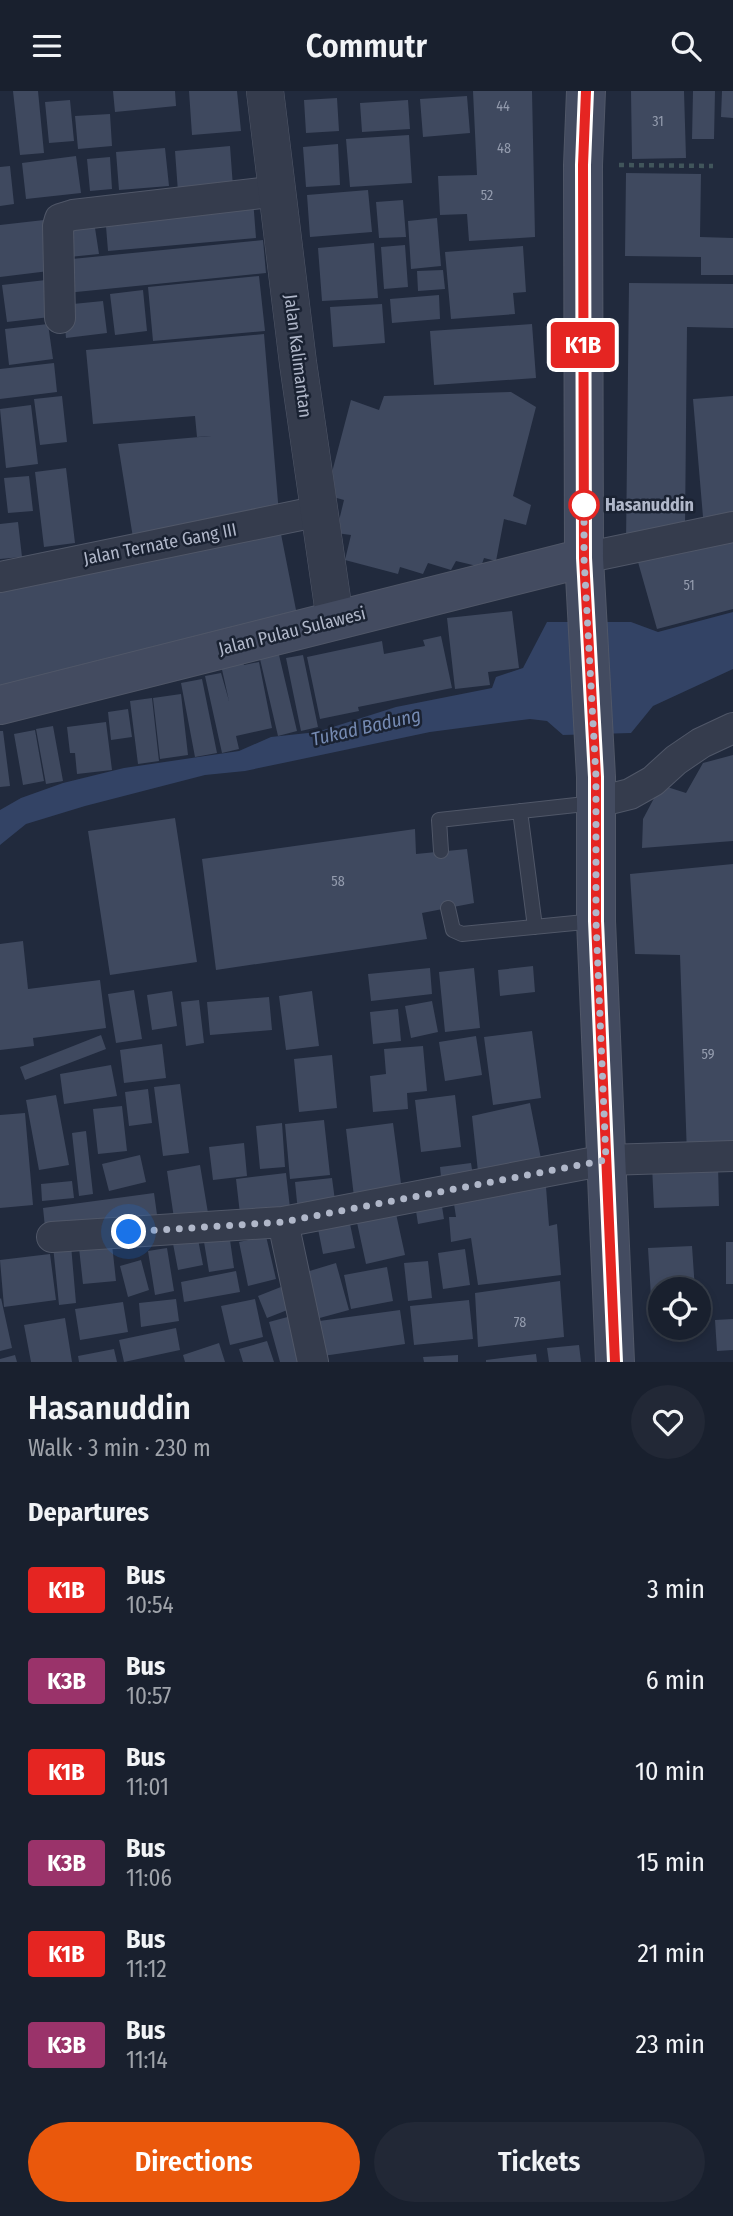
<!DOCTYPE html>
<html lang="en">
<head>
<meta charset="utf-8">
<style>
  body { margin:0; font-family:"Fira Sans Condensed",sans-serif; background:#222836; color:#f1f3f6; height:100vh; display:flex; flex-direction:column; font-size:26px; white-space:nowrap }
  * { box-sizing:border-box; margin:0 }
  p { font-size:23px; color:#9fa3aa }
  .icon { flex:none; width:38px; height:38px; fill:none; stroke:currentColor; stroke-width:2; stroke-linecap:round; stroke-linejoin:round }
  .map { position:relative; height:1271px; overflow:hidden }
  .panel { display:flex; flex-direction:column; background:#19202e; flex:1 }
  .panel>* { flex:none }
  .badge { padding:0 14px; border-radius:5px; font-size:24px; line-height:46px }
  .controls { position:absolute; left:648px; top:1186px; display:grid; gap:14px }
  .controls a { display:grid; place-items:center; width:63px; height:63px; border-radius:50%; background:#19202e; box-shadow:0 4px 10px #0003,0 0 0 2px #373e4a; font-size:35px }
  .you { position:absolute; width:35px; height:35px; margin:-18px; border:5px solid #fff; border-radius:50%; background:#1a73e8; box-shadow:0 0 0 10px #1a73e833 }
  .map>.badge { position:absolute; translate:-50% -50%; box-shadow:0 0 0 4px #fff }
  h2 { padding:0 28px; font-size:26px; line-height:63px }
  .round { display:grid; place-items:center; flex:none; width:74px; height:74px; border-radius:37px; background:#222836 }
  .summary { display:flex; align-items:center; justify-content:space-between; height:119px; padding:0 28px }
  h1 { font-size:33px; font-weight:600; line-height:52px }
  .action { display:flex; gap:14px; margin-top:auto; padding:14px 28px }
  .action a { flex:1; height:80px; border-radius:42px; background:#ea580c; color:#fff; font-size:28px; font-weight:600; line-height:80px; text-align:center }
  .action a+a { background:#222836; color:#f1f3f6 }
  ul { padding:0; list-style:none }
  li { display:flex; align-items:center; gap:21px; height:91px; padding:0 28px }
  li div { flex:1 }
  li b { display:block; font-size:26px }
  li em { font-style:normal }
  li .badge { min-width:77px; font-weight:700; text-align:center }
  header { display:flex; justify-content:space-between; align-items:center; height:91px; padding:0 28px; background:#19202e; font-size:32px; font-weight:600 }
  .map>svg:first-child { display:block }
  .water { fill:#334365 }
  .building { fill:#3f495f }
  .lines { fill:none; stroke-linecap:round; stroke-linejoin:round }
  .service-casing { stroke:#505768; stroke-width:16 }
  .minor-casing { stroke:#505768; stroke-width:32 }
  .tertiary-casing { stroke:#505768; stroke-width:38 }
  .secondary-casing { stroke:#505768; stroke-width:40 }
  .path { stroke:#41555b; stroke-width:4.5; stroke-dasharray:5 5; stroke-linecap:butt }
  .service { stroke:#353c4d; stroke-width:14 }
  .minor { stroke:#353c4d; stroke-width:30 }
  .tertiary { stroke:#353c4d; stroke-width:37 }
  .secondary { stroke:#434b60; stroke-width:38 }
  .line-casing { stroke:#fff; stroke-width:16 }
  .line { stroke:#e52522; stroke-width:10 }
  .walk { stroke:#b0b7c9; stroke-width:7; stroke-dasharray:0 12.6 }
  .stop-dot { fill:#fff; stroke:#e52522; stroke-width:3.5 }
  .labels { text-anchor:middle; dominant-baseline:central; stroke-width:5; stroke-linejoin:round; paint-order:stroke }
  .number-label { font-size:14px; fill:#949cae }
  .street-label { font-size:18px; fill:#b0b7c9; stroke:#1a2232 }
  .stop-label { font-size:18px; font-weight:bold; fill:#b0b7c9; stroke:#1a2232; text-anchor:start }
  .water-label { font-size:19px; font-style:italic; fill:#758ab2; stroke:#1a2232 }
</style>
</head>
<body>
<header><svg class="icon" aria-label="menu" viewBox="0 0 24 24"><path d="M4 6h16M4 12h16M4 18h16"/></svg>Commutr<svg class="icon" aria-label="search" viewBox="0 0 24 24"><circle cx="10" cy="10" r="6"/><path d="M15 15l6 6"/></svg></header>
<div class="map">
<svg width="733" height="1271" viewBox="0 0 733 1271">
  <rect width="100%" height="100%" fill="#212a3d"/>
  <path class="water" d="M733 521V578L653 615 631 642 563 644 547 630 530 628 430 641 245 680 205 684 85 715 26 733 0 754V719L21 707 63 692 124 677 239 660 271 646 317 641 396 616 492 597 496 586 523 577 547 531H631L658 541Z"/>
  <path class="building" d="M13 0H38L44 62 20 64Z
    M113 0H175L176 15 115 21Z
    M189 0H237L241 40 192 44Z
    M473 0H532L535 146 469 150 467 123 440 124 438 85 477 84Z
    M631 0H684L686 67 632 68Z
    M693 0H715L714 48H692Z
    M722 0H733V27L721 26Z
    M467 5 470 42 423 46 420 8Z
    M337 7 339 40 306 42 304 9Z
    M70 9 74 50 49 52 45 11Z
    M408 9 410 38 362 41 360 12Z
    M110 23 112 55 78 58 75 25Z
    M409 44 412 92 350 96 346 48Z
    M338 53 340 94 306 96 303 56Z
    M230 55 233 96 178 101 175 60Z
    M165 57 169 95 119 99 116 61Z
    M76 65 81 102 26 108 22 72Z
    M110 66 112 98 90 100 87 68Z
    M10 75 14 113 0 115V76Z
    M626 82 701 83 700 146 733 147V184H701V166L625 165Z
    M368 99 372 141 310 146 307 104Z
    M253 108 256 147 108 160 105 123Z
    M403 109 406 146 379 147 376 111Z
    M93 124 99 163 69 166 66 128Z
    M437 127 441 175 411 178 408 130Z
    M44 129 49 180 0 186V134Z
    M263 149 266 182 66 202 62 169Z
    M374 152 378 207 322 210 318 157Z
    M405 154 408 196 384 198 381 156Z
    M523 155 526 201 513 202 515 223 451 228 445 161Z
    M443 179 445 198 418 200 417 180Z
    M259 185 265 240 153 250 148 196Z
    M46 189 50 226 7 231 2 194Z
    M629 192 733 193V237L687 236 685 437 626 453Z
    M143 199 147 240 115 244 110 203Z
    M439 204 440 228 392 232 390 208Z
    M103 210 107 242 66 247 63 214Z
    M382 213 385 252 333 256 330 216Z
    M48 233 53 268 9 274 5 238Z
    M532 233 536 287 434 294 430 240Z
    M264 243 279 423 134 453 118 353 211 345 197 346 195 325 93 333 86 259Z
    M54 272 57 301 0 308V278Z
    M511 301 536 316 513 405 531 414 526 434 504 428 496 470 484 467 481 476 456 470 451 479 428 472 423 483 400 476 398 483 345 469 351 444 336 442 344 409 326 404 351 309 379 319 384 305Z
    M62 305 67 351 40 354 34 308Z
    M733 305V424L703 426 693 308Z
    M31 314 38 373 6 377 0 318Z
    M66 377 75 452 44 456 35 381Z
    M29 385 33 420 8 422 4 387Z
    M18 431 22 466 0 468V433Z
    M280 438 297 524 0 597V500Z
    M733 448V518L657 538 638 471Z
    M512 520 519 577 488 581 490 594 455 598 447 527Z
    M441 545 452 597 358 616 359 620 320 628 307 566 382 550 384 563 425 555 423 549Z
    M279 564 297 640 278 645 260 568Z
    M303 564 318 636 301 640 286 567Z
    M242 569 244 574 259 571 272 637 236 645 239 658 222 662 205 585 221 582 229 610 221 574Z
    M202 588 217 662 195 666 181 592Z
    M181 603 188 664 160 668 153 607Z
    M152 607 159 670 138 673 130 610Z
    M128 618 132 646 111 649 108 621Z
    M106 631 112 679 77 683 75 662H70L67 636Z
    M53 635 63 690 46 693 36 638Z
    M35 639 44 690 23 694 14 643Z
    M0 640H3L10 695 0 696Z
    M733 664V750L642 757 643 728 661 694 686 702 703 672Z
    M175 727 197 871 110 884 88 740Z
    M415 738 416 763 467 758 474 812 422 822 427 848 216 879 202 768Z
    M733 773V1062L687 1064 680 864 635 863 630 783Z
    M23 850 28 898 100 889 106 937 33 947 34 955 0 959V853Z
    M533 875 535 901 500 905 498 879Z
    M430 877 432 903 371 910 368 883Z
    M474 877 480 937 445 941 439 881Z
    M134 899 142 948 116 952 108 903Z
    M172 900 177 935 152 939 147 904Z
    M312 900 319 955 286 959 279 905Z
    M269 906 272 939 210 944 207 911Z
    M199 909 204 952 186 955 181 911Z
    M432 910 438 941 411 947 405 915Z
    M398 918 401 950 373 953 370 921Z
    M532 940 541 1007 493 1014 484 946Z
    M101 944 106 958 25 989 20 976Z
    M476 945 482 984 445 990 439 951Z
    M162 953 166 987 124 992 120 959Z
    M423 955 427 1000 407 1002 408 1018 373 1021 370 985 386 983 384 958Z
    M332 964 337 1017 299 1021 294 968Z
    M111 974 117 1005 64 1013 60 983Z
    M180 993 189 1062 163 1065 154 996Z
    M148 998 152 1032 129 1035 125 1001Z
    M56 1004 69 1074 39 1079 26 1009Z
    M455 1004 461 1056 421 1061 415 1009Z
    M530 1012 543 1078 479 1090 472 1025Z
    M122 1015 127 1060 98 1063 93 1018Z
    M25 1022 33 1114 0 1117V1024Z
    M324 1029 330 1084 290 1088 285 1033Z
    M282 1032 285 1076 260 1078 256 1035Z
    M393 1032 402 1100 354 1106 346 1038Z
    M86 1040 93 1103 79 1105 72 1042Z
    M244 1052 247 1085 213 1089 209 1056Z
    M140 1064 146 1091 109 1100 102 1073Z
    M471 1072 474 1091 442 1095 440 1076Z
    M718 1073 719 1115 654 1117 652 1075Z
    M200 1074 209 1128 175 1134 167 1080Z
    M286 1082 290 1117 240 1123 236 1088Z
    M545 1083 549 1135 557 1133 561 1184 478 1194 471 1147 451 1151 449 1126H456L452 1100Z
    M332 1087 336 1117 298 1121 295 1091Z
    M72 1090 74 1107 42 1110 41 1093Z
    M154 1102 158 1131 46 1146 43 1117Z
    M440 1103 444 1128 418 1133 414 1107Z
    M395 1118 405 1164 366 1173 356 1127Z
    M349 1128 355 1157 323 1163 317 1133Z
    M228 1135 234 1177 209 1181 202 1139Z
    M196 1138 203 1174 178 1179 171 1142Z
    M111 1144 116 1190 83 1193 78 1148Z
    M266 1145 276 1188 248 1195 239 1151Z
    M726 1151H733V1193H726Z
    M71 1154 76 1212 59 1214 53 1155Z
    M692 1155 695 1199H660V1221L652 1222 648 1157Z
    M167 1157 174 1200 155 1204 148 1160Z
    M465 1158 470 1194 443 1198 438 1162Z
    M50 1163 56 1209 4 1216 0 1169Z
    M141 1169 149 1199 128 1206 120 1175Z
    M428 1170 432 1207 408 1210 404 1172Z
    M336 1172 349 1219 316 1228 303 1182Z
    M387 1176 393 1210 351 1218 344 1184Z
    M236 1180 240 1201 184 1211 181 1191Z
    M560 1190 564 1246 478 1256 475 1202Z
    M286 1194 295 1216 267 1227 258 1205Z
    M1 1207 12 1257 0 1260V1208Z
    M176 1208 179 1230 141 1236 139 1212Z
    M255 1208 263 1246 230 1254 221 1215Z
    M469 1209 473 1248 414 1254 410 1215Z
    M123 1211 128 1241 80 1249 75 1218Z
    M400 1219 405 1253 316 1266 312 1231Z
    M295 1224 304 1271H280L269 1231Z
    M65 1227 72 1271H31L24 1234Z
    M733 1228V1259L717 1260 715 1229Z
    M176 1237 180 1259 124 1271 119 1249Z
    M267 1250 274 1271H243L239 1258Z
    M219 1252 225 1271H185L183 1264Z
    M579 1254 581 1271H549L547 1257Z
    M114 1258 117 1271H79L78 1265Z
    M536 1263 537 1271H486V1269Z
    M15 1264 17 1271H0V1268Z
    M458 1264V1271H424L423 1266Z"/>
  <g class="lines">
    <defs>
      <path id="service" d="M520 720 535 836
        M441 760 439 729 594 712
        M448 817 453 839 462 843 595 830"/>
      <path id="minor" d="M60 227 58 135 60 128 73 124 278 100
        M584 467 733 436
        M0 486 320 420
        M594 712 630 703 653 690 676 669 701 652 733 637
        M283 1131 313 1271
        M52 1146 283 1131 606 1069 733 1065"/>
      <path id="tertiary" d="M265 0 298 272 335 529"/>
      <path id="secondary" d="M586 0 583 74 584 467 596 686V830L615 1271
        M0 614 584 467"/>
    </defs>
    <use href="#service" class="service-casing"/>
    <use href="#minor" class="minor-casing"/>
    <use href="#tertiary" class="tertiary-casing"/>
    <use href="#secondary" class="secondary-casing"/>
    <path class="path" d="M619 74 713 75"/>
    <use href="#service" class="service"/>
    <use href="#minor" class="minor"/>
    <use href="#tertiary" class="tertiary"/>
    <use href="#secondary" class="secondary"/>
  </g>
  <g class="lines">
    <defs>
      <path id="line" d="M586 0 583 74 584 467 596 686V830L615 1271"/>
    </defs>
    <use href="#line" class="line-casing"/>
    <use href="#line" class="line"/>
    <path class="walk" d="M129 1141 283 1131 606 1069 596 830V686L584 467V414"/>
  </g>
  <circle class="stop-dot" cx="584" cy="414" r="14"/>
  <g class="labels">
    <g class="number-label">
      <text x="503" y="15">44</text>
      <text x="658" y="30">31</text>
      <text x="504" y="57">48</text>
      <text x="487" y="104">52</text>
      <text x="689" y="494">51</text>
      <text x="338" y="790">58</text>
      <text x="708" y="963">59</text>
      <text x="520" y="1231">78</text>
    </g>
    <g class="street-label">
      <text transform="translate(298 265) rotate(83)">Jalan Kalimantan</text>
      <text transform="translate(160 453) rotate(-11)">Jalan Ternate Gang III</text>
      <text transform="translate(292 540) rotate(-14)">Jalan Pulau Sulawesi</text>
    </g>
    <g class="stop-label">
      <text x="605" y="414">Hasanuddin</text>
    </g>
    <g class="water-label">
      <text transform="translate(366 636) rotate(-13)">Tukad Badung</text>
    </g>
  </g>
</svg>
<div class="controls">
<a><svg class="icon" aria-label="locate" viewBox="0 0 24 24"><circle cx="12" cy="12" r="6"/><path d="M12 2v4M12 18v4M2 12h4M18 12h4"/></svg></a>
</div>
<div class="you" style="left:129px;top:1141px"></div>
<b class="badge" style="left:583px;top:254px;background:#e52522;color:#fff">K1B</b>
</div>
<section class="panel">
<div class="summary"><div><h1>Hasanuddin</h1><p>Walk · 3 min · 230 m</p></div><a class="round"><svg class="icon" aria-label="heart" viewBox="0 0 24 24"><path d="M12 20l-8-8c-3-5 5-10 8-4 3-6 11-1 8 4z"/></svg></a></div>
<h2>Departures</h2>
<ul>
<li><span class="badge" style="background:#e52522;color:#fff">K1B</span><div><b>Bus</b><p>10:54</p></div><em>3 min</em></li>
<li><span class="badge" style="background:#9a336a;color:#fff">K3B</span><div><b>Bus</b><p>10:57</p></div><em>6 min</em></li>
<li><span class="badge" style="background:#e52522;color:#fff">K1B</span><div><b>Bus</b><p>11:01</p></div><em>10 min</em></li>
<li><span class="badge" style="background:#9a336a;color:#fff">K3B</span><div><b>Bus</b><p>11:06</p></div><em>15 min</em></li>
<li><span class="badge" style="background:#e52522;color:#fff">K1B</span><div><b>Bus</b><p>11:12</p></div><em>21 min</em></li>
<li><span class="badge" style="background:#9a336a;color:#fff">K3B</span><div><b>Bus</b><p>11:14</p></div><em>23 min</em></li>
</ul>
<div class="action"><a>Directions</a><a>Tickets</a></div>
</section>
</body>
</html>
